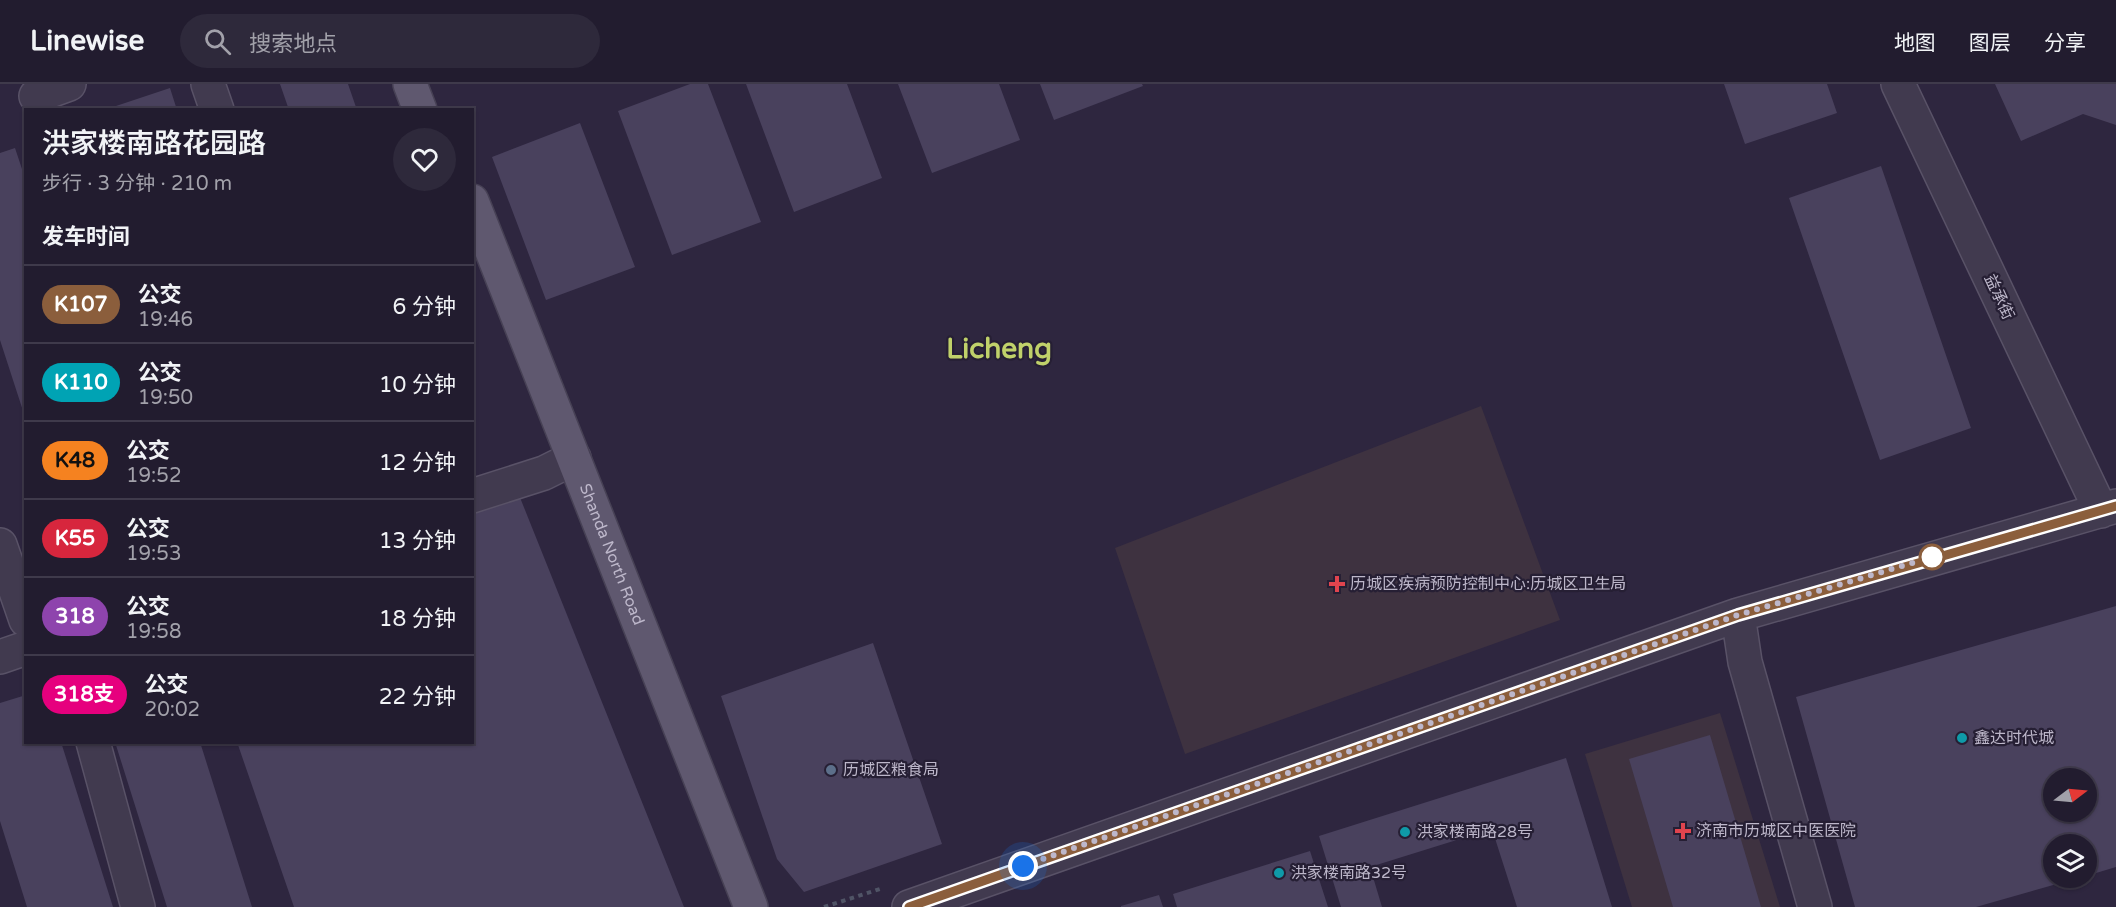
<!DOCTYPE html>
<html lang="zh">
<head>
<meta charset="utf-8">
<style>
  body { margin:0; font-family:"Varela Round","Noto Sans SC",sans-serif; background:#2e293b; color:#f1f3f6; height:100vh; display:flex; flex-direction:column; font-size:22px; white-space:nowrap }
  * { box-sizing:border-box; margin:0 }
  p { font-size:20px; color:#a2a1aa }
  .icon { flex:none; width:33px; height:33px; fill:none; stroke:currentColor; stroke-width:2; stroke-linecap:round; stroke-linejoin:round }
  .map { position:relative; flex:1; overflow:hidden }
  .panel { position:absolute; left:24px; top:24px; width:450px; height:636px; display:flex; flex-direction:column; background:#221c2f; border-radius:0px; box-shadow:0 2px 4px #0004,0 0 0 2px #3f3a4b }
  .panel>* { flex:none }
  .badge { padding:0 12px; border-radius:20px; font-size:21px; line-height:39px }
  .needle { width:39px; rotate:74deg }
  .controls { position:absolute; left:2043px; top:684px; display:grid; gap:12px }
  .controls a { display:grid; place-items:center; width:54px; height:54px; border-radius:50%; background:#221c2f; box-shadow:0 2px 4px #0004,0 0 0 2px #3f3a4b; font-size:30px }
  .you { position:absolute; width:30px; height:30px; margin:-15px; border:4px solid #fff; border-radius:50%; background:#1a73e8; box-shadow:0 0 0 9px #1a73e833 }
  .map>.badge { position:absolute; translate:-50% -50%; box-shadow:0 0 0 3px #fff }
  h2 { padding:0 18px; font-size:22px; line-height:54px }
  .round { display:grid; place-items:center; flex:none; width:63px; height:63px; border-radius:32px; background:#2e293b }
  .head { display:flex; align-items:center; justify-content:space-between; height:102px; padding:0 18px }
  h1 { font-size:28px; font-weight:600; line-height:45px }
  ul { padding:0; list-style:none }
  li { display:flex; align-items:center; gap:18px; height:78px; padding:0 18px; border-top:2px solid #3f3a4b }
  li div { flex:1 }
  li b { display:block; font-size:22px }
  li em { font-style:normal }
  li .badge { min-width:66px; font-weight:700; text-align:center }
  header { display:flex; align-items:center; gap:36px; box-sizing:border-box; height:84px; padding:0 30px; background:#221c2f; border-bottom:2px solid #3f3a4b }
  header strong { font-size:28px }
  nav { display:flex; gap:33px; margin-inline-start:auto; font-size:21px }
  .search { width:420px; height:54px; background:#2e293b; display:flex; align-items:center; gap:15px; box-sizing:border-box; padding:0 21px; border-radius:33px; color:#a2a1aa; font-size:22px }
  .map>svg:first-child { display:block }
  .medical { fill:#3e3240 }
  .building { fill:#49415d; fill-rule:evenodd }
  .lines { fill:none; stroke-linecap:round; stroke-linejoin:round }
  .minor-casing { stroke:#595267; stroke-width:36 }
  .major-casing { stroke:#474155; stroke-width:36 }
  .path { stroke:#505466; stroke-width:4; stroke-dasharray:4.5 4.5; stroke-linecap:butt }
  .minor { stroke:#413a4f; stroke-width:33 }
  .major { stroke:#5f586f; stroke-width:33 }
  .line-casing { stroke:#fff; stroke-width:14 }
  .line { stroke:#8b5e3c; stroke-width:9 }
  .walk { stroke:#bdb7ca; stroke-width:6; stroke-dasharray:0 10.8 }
  .stop-dot { fill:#fff; stroke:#8b5e3c; stroke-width:3 }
  .health-dot { fill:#e0444e; stroke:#261f34; stroke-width:2 }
  .culture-dot { fill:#0f9aa8; stroke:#261f34; stroke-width:2 }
  .service-dot { fill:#5c6f8a; stroke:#261f34; stroke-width:2 }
  .labels { text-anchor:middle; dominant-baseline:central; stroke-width:4.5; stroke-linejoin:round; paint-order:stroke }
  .street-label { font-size:16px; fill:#bdb7ca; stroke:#261f34 }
  .poi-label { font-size:16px; fill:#bdb7ca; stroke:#261f34; text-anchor:start }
  .town-label { font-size:28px; font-weight:bold; fill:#c0d16a; stroke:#261f34 }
</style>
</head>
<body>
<header>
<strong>Linewise</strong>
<div class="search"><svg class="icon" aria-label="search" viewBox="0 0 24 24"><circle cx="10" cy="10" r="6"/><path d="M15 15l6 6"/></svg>搜索地点</div>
<nav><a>地图</a><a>图层</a><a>分享</a></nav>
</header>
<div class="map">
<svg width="2116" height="823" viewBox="0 0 2116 823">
  <rect width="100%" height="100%" fill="#2e263f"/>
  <path class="medical" d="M1481 322 1560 536 1185 670 1115 464Z
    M1720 629 1780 823H1632L1585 670Z"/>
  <path class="building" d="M280 0H348L357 26H289Z
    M690 0H708L761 138 672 171 618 27Z
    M746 0H847L882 94 794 128Z
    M898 0H999L1020 56 932 89Z
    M1040 0H1142L1143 2 1054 36Z
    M1724 0H1827L1837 29 1745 60Z
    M1995 0H2116V41L2083 30 2021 57Z
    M170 4 177 26H107V25Z
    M580 39 635 183 546 216 492 73Z
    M15 64 26 97 25 333 0 256V69Z
    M1881 82 1971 344 1880 376 1789 114Z
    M519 411 684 823H294L237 658H472V427Z
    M2116 522V783L2086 792V760H2054V794H2078L1976 823H1855L1796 613ZM2054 694H2086V728H2054Z
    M873 559 942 760 804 808 777 775 721 612Z
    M26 611V658H61L113 823H27L0 737V619Z
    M1710 651 1761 823H1673L1629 675Z
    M115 658H200L252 823H167Z
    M1566 674 1612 823H1517L1492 745 1370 783 1382 823H1341L1319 752Z
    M1310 767 1328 823H1177L1173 810Z
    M1159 811 1163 823H1121V822Z"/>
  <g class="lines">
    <defs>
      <path id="minor" d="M208 0 217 26
        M1898 0 2101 427
        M36 12 69 0
        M472 412 544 389 574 374
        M0 461 26 536
        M1738 531 1745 578 1815 823
        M0 573 26 564
        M93 658 138 823
        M909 823 1738 531 2116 422"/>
      <g id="major">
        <path d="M410 0 420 26"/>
        <path id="s1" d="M472 117 751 823"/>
      </g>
    </defs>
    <use href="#minor" class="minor-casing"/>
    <use href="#major" class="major-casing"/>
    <path class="path" d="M824 823 883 804"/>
    <use href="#minor" class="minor"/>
    <use href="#major" class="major"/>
  </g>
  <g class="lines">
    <defs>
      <path id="line" d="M909 823 1738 531 2116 422"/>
    </defs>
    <use href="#line" class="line-casing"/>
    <use href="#line" class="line"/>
    <path class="walk" d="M1023 782 1738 531 1932 473"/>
  </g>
  <circle class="stop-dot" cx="1932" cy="473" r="12"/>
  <g class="health-dot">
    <path d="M1334 491h6v6h6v6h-6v6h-6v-6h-6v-6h6z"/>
    <path d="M1680 738h6v6h6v6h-6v6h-6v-6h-6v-6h6z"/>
  </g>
  <g class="culture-dot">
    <circle cx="1962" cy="654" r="6"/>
    <circle cx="1405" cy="748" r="6"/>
    <circle cx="1279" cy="789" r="6"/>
  </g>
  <circle class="service-dot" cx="831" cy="686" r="6"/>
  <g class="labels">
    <g class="street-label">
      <text transform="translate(1999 213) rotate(65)">益承街</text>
      <text stroke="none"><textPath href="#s1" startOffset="380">Shanda North Road</textPath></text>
    </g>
    <g class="poi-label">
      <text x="1350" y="500">历城区疾病预防控制中心:历城区卫生局</text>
      <text x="1974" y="654">鑫达时代城</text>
      <text x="843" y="686">历城区粮食局</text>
      <text x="1696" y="747">济南市历城区中医医院</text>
      <text x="1417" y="748">洪家楼南路28号</text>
      <text x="1291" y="789">洪家楼南路32号</text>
    </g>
    <g class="town-label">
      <text x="999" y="265">Licheng</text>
    </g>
  </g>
</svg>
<div class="controls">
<a><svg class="needle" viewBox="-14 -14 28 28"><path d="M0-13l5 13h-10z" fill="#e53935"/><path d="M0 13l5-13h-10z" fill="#a2a1aa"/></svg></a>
<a><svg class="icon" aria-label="layers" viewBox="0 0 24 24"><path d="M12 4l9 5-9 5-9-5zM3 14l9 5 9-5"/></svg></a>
</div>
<div class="you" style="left:1023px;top:782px"></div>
<section class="panel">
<div class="head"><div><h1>洪家楼南路花园路</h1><p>步行 · 3 分钟 · 210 m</p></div><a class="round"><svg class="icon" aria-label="heart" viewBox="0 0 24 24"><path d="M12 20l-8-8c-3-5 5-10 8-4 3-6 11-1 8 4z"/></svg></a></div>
<h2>发车时间</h2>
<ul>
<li><span class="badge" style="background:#8b5e3c;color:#fff">K107</span><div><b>公交</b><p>19:46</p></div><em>6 分钟</em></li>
<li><span class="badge" style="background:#00a3b4;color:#fff">K110</span><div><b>公交</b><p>19:50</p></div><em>10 分钟</em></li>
<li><span class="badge" style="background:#f58220;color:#111">K48</span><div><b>公交</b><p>19:52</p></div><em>12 分钟</em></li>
<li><span class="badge" style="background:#d7263d;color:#fff">K55</span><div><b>公交</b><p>19:53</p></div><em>13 分钟</em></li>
<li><span class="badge" style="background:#8e44ad;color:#fff">318</span><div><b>公交</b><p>19:58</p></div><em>18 分钟</em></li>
<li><span class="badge" style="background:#e6007e;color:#fff">318支</span><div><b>公交</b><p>20:02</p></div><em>22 分钟</em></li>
</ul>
</section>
</div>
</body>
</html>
